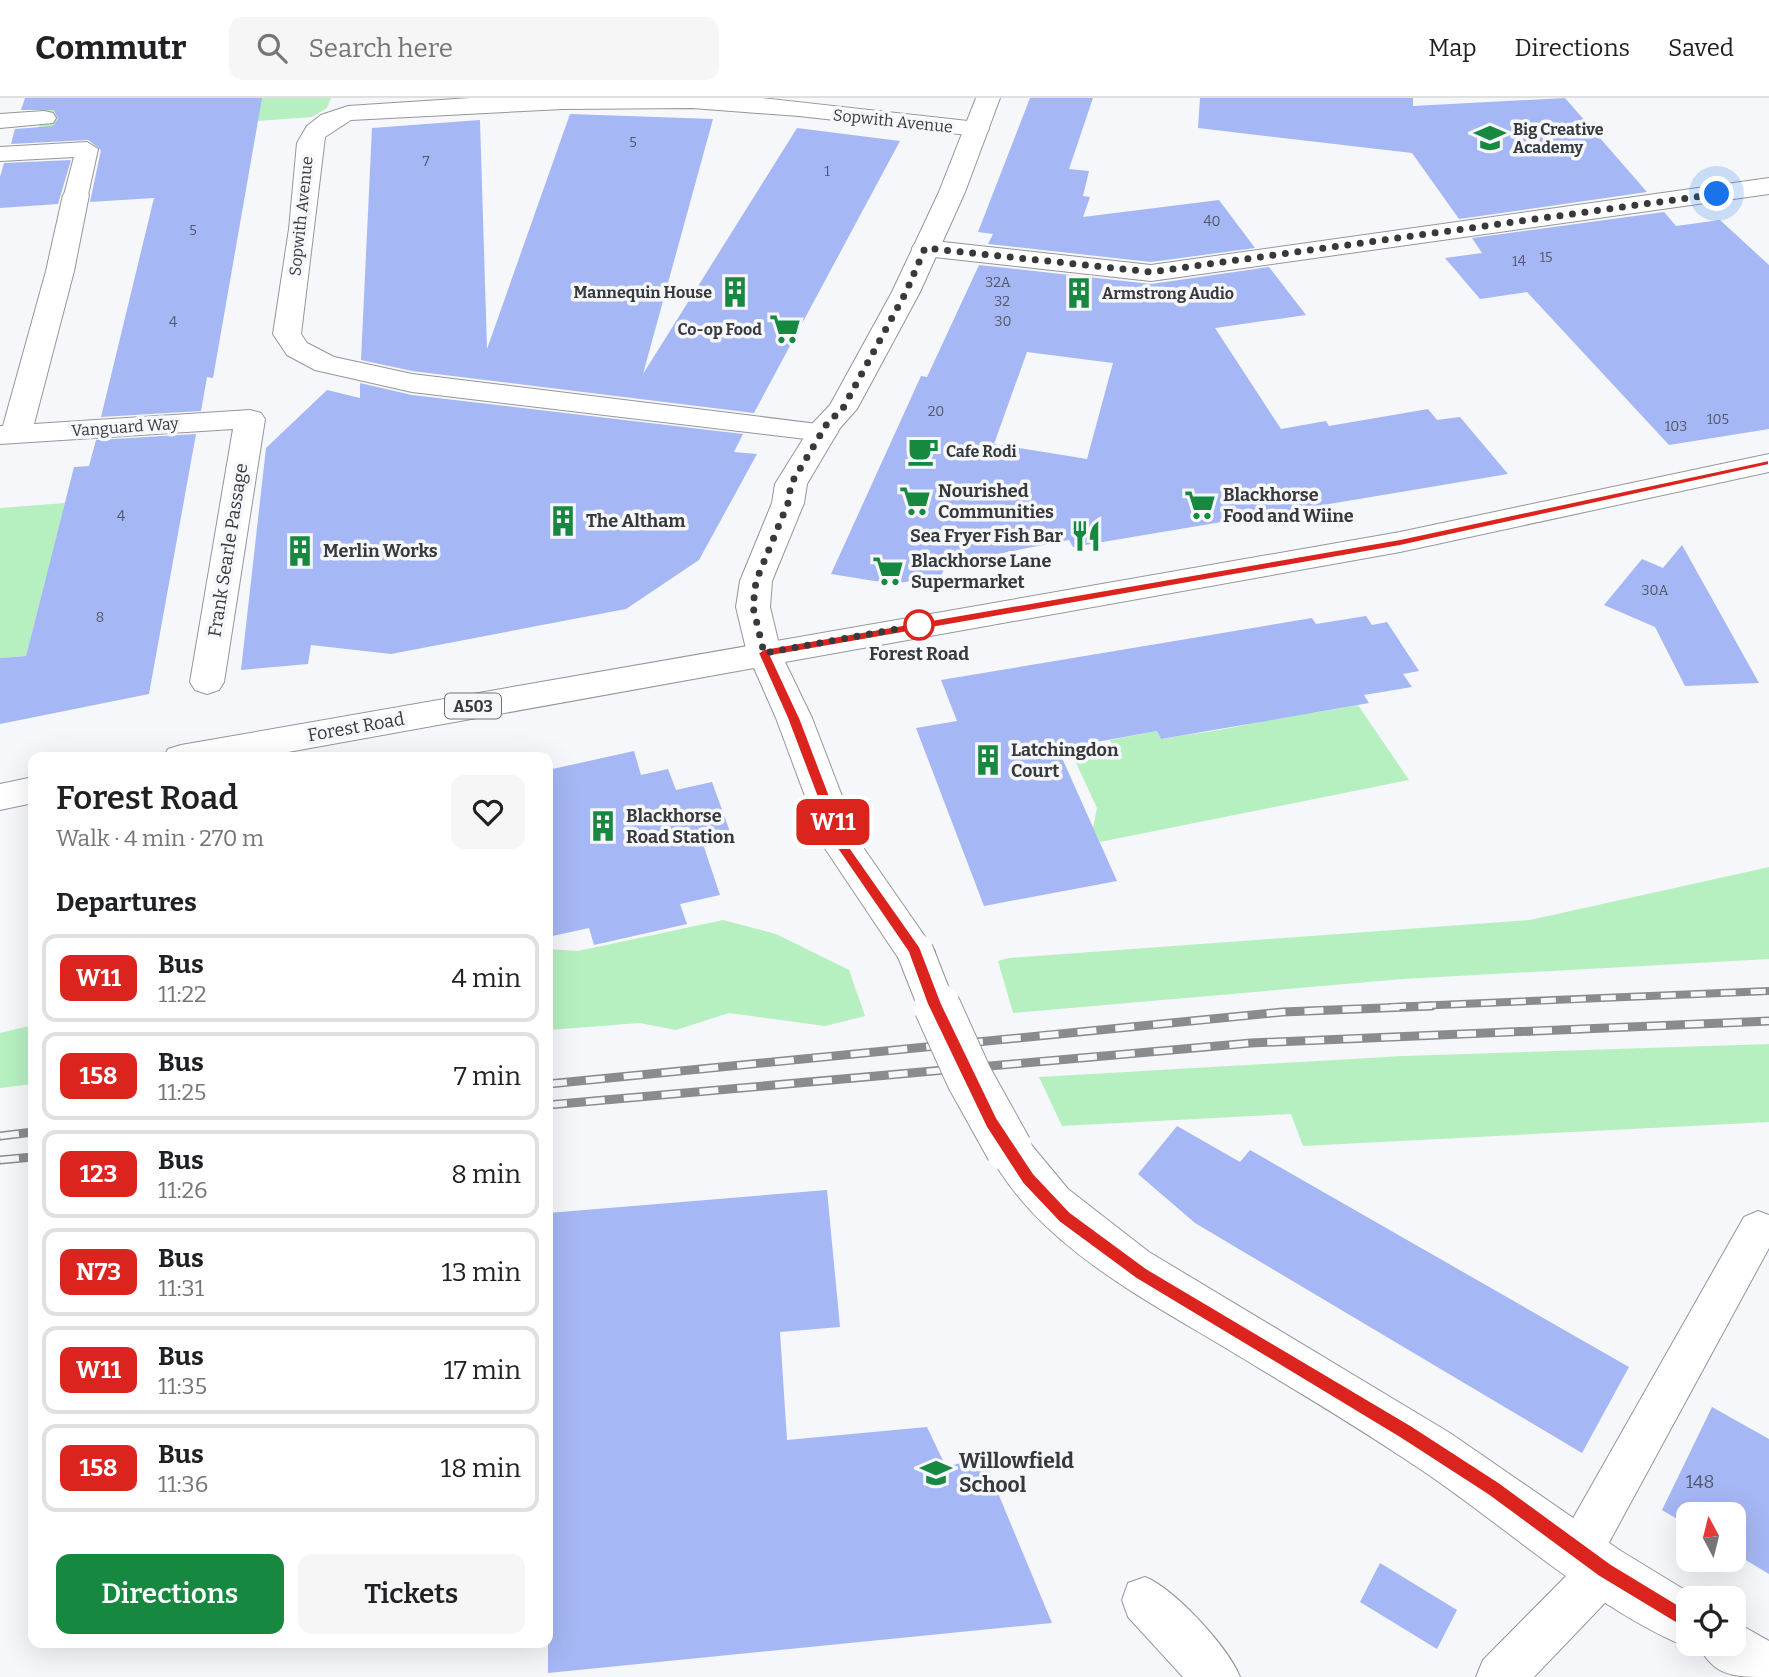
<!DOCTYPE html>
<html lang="en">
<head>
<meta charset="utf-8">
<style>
  body { margin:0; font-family:Bitter,serif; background:#f6f6f6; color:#202124; height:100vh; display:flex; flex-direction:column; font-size:26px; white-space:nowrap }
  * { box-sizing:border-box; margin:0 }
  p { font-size:23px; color:#757577 }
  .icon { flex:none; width:38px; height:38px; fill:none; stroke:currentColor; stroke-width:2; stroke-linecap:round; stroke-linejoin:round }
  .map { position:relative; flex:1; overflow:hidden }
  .details { position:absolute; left:28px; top:654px; width:525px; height:896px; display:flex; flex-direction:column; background:#fff; border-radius:14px; box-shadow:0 7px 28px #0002 }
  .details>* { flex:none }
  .badge { padding:0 14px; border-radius:10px; font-size:24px; line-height:46px }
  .needle { width:46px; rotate:353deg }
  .controls { position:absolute; left:1676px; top:1404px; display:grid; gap:14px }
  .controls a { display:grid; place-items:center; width:70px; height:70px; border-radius:14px; background:#fff; box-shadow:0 7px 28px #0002; font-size:35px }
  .you { position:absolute; width:35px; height:35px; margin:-18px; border:5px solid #fff; border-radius:50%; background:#1a73e8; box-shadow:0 0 0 10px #1a73e833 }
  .map>.badge { position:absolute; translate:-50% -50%; box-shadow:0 0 0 4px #fff }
  h2 { padding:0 28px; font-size:26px; line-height:63px }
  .round { display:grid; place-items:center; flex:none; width:74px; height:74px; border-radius:14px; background:#f6f6f6 }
  .head { display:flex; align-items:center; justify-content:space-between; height:119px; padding:0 28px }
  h1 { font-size:33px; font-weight:600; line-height:52px }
  .primary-button { display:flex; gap:14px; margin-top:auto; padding:14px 28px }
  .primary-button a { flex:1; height:80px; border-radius:14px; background:#168840; color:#fff; font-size:28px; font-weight:600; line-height:80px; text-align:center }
  .primary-button a+a { background:#f6f6f6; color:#202124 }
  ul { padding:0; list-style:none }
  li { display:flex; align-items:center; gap:21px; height:88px; margin:0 14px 10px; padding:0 14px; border:4px solid #e0e0e0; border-radius:14px }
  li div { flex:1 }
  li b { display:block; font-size:26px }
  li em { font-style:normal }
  li .badge { min-width:77px; font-weight:700; text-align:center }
  header { display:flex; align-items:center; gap:42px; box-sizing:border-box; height:98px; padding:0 35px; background:#fff; border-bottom:2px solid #e0e0e0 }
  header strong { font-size:33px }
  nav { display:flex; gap:38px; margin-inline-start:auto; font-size:24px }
  .search { width:490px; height:63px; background:#f6f6f6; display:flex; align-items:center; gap:18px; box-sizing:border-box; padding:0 24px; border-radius:14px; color:#757577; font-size:26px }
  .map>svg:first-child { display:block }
  .green { fill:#b6f0c1 }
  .building { fill:#a6b7f5; fill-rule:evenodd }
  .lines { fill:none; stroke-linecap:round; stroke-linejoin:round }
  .lane-casing { stroke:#95969a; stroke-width:2 }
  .street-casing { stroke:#95969a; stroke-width:2 }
  .secondary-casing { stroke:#95969a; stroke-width:2 }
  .primary-casing { stroke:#95969a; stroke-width:2 }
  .lane { fill:#fff; fill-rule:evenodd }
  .street { fill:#fff; fill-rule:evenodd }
  .secondary { fill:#fff; fill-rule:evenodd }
  .primary { fill:#fff; fill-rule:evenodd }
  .rail-far1-casing { stroke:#8a8b8e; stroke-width:8 }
  .rail-casing { stroke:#8a8b8e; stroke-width:9 }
  .rail-far1 { stroke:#f6f7fb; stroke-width:5; stroke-dasharray:15; stroke-linecap:butt }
  .rail { stroke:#f6f7fb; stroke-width:6; stroke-dasharray:19; stroke-linecap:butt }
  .primary-bridge-far1-casing { stroke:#95969a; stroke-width:38; stroke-linecap:butt }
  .primary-bridge-casing { stroke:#95969a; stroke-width:48; stroke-linecap:butt }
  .primary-bridge-far1 { stroke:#fff; stroke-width:36 }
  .primary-bridge { stroke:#fff; stroke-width:46 }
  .line { fill:#dc241f; stroke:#fff; stroke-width:2 }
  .walk { stroke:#38393b; stroke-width:7; stroke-dasharray:0 12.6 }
  .stop-dot { fill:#fff; stroke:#dc241f; stroke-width:3.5 }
  .labels { text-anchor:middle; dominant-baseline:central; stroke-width:7; stroke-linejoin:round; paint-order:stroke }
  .number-label { font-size:14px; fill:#54586a }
  .far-street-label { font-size:16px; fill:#38393b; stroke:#f6f7fb }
  .far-poi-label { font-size:16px; font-weight:bold; fill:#38393b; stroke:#f6f7fb; text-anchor:start }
  .shield { fill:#f6f7fb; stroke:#717275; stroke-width:2 }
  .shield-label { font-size:16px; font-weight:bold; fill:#38393b }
  .poi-label { font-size:18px; font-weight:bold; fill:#38393b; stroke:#f6f7fb; text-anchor:start }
  .street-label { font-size:18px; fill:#38393b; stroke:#f6f7fb }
  .stop-label { font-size:18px; font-weight:bold; fill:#38393b; stroke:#f6f7fb }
  .near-number-label { font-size:18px; fill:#54586a }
  .near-poi-label { font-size:21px; font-weight:bold; fill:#38393b; stroke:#f6f7fb; text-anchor:start }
</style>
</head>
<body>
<header>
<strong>Commutr</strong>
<div class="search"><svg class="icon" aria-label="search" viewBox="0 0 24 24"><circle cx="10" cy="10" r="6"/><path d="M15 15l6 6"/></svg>Search here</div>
<nav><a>Map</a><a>Directions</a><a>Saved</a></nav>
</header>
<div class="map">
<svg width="1769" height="1579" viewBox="0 0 1769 1579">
  <rect width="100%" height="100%" fill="#f6f7fb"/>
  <path class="green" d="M124 0H331L327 10 312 19 35 39 48 6Z
    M65 405 26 558 0 560V410Z
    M1307 607 1313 615 1358 607 1409 682 1100 744 1093 730 1097 710 1070 652H1114L1110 642 1157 633 1161 641C1211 633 1262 628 1307 607Z
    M1769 769V861L1403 881 1013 915 998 863 1009 860 1530 822Z
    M723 822 776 836 849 872 865 918 825 928 729 915 676 932 640 925 548 932V851L578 853Z
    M33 927V986L0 990V935Z
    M1769 946V1024L1303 1048 1291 1016 1062 1028 1039 979 1403 958Z"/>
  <path class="building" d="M25 0H262L213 280 207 279 201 313 101 319 154 100 90 104 101 52 88 42 11 46 15 31 53 28 58 21 54 12H21Z
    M1030 0H1093L1069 71 1089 73 1083 98 1090 99 1083 119 1219 102 1255 150 1151 164 988 146 993 136 978 134Z
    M1200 0H1413V8L1565 0 1647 94 1459 121 1412 55 1198 30Z
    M570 16 713 21 643 276 797 30 900 43 754 315 412 273 361 262 372 30 480 22 487 251Z
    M71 62 58 106 0 110V79L4 65Z
    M1664 114 1676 128 1720 122 1769 167V331L1669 347 1527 194 1480 201 1445 160 1482 155 1472 140Z
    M979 167 1151 186 1269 169 1306 217 1215 230 1281 331 1326 323 1329 328 1428 311 1437 322 1460 319 1508 376 1073 449 1069 442 946 466 941 478 893 486 831 476 921 278 927 279ZM1027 254 1113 265 1087 361 994 346Z
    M360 285 412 297 743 336 734 354 757 356 699 462 626 511 391 556 311 547 308 566 241 572 266 350 327 292 360 300Z
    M196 336 149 596 0 626V560L26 558 74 369 89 368 96 342Z
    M1682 447 1759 585 1685 588 1655 529 1604 507 1642 461 1663 470Z
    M1366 518 1372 527 1387 524 1419 573 1403 576 1412 589 1364 597 1369 605 1312 615 1161 641 1157 633 1058 651 1117 783 984 808 916 630 957 623 941 582 1312 520 1316 526Z
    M634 653 641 677 668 671 676 692 712 684 733 742 704 749 720 797 680 806 687 826 594 847 589 830 548 839V672Z
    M1177 1028 1240 1064 1250 1052 1629 1269 1582 1355 1195 1125 1138 1076Z
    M827 1092 840 1229 780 1234 787 1342 927 1329 946 1369 983 1359 1052 1525 548 1575V1115Z
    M1712 1309 1769 1341V1476L1734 1455V1416H1689V1428L1662 1412Z
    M1380 1465 1457 1512 1437 1551 1360 1504Z"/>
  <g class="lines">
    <defs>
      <path id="lane" d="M87 44 98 51 88 97 84 102H68L64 97 74 59 0 63V49Z
        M1758 1113 1769 1117V1150L1606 1450 1621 1456 1628 1472 1621 1488 1534 1579H1476L1483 1562 1571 1473 1563 1470 1556 1454 1563 1438 1744 1119Z
        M1145 1479C1175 1491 1228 1549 1240 1579H1183L1128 1519 1122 1502 1128 1485Z"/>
      <path id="street" d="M471 0H761L977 24 986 26 989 31 986 36 977 38 799 18 692 10 563 11 351 22 325 39 301 236 307 245 334 259 412 276 834 328 838 334 834 340 823 343 412 294 315 272 287 257 273 236 289 131 297 45 307 28 321 17 348 8Z
        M44 13 53 15 56 20 53 25 0 30V16Z
        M1769 80V96L1151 183 925 158 916 156 912 150 916 144 925 142 1151 167Z
        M76 89 85 92 89 97 74 173 34 326 250 312 261 315 265 321 224 584 219 592 207 596 195 592 190 584 233 331 0 346V328H3L46 173 63 97 67 92Z"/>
      <path id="secondary" d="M976 0H1000L965 94 920 194 857 311 840 330 807 386 804 405 772 483 770 509 781 555 776 563 764 566 752 563 747 555 736 509 740 483 772 405 775 386 813 325 830 307 892 194 939 94Z"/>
      <path id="primary" d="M1769 356V374L1400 454 785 564 812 620 860 745 935 853 929 864 915 868 901 864 824 749 776 620 754 570 255 660H163L168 651 181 647 1400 434Z
        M33 679V705L0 712V686Z
        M1009 1033 1024 1038 1068 1091 1149 1154 1450 1335 1621 1453 1698 1500H1689V1545H1734V1523L1769 1543V1579C1735 1579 1713 1579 1698 1546L1689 1550C1594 1511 1503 1426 1417 1369 1352 1325 1285 1286 1219 1246 1135 1196 1033 1142 987 1051L994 1038Z"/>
    </defs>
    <use href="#lane" class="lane-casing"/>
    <use href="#street" class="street-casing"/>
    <use href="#secondary" class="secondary-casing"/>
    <use href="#primary" class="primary-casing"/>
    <use href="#lane" class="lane"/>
    <use href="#street" class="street"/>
    <use href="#secondary" class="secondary"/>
    <use href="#primary" class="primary"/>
    <defs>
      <path id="rail-far1" d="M1391 909 1769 893"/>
      <path id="rail" d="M548 986 1283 914 1432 908
        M548 1007 1251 945 1769 923
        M0 1038 33 1034
        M0 1062 33 1059"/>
    </defs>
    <use href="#rail-far1" class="rail-far1-casing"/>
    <use href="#rail" class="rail-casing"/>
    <use href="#rail-far1" class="rail-far1"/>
    <use href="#rail" class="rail"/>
    <defs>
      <path id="primary-bridge-far1" d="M915 853 937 909"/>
      <path id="primary-bridge" d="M937 908 969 979 1009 1051"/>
    </defs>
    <use href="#primary-bridge-far1" class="primary-bridge-far1-casing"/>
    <use href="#primary-bridge" class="primary-bridge-casing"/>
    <use href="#primary-bridge-far1" class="primary-bridge-far1"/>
    <use href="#primary-bridge" class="primary-bridge"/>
  </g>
  <path class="line" d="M1769 362V367L1400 448 771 558 800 620 849 748 920 849 942 906 997 1020 1034 1076 1070 1114 1146 1170 1412 1328 1500 1385 1611 1466 1695 1517 1698 1524 1695 1530 1689 1533 1598 1478 1488 1397 1400 1340 1135 1180 1059 1124 1023 1086 986 1029 927 906 908 854 836 749 787 620 758 555 764 551 1400 441Z"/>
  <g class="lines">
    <path class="walk" d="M919 527 764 555 753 509 756 483 788 405 791 386 828 324 842 312 906 194 925 150 1151 174 1717 96"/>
  </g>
  <defs>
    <symbol id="university-bare" viewBox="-9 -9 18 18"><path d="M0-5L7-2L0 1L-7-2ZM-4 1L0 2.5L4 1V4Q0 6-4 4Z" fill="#168840" stroke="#f6f7fb" stroke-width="2.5" paint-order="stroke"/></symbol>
    <symbol id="building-bare" viewBox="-9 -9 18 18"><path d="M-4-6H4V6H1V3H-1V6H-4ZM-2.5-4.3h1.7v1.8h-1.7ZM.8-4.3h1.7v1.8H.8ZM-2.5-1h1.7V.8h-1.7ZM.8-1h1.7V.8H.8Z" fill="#168840" stroke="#f6f7fb" stroke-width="2.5" paint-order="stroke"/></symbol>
    <symbol id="supermarket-bare" viewBox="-9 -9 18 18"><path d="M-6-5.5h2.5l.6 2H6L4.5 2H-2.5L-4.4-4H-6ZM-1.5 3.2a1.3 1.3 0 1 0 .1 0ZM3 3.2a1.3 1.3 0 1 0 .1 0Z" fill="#168840" stroke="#f6f7fb" stroke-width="2.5" paint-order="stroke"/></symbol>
    <symbol id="cafe-bare" viewBox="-9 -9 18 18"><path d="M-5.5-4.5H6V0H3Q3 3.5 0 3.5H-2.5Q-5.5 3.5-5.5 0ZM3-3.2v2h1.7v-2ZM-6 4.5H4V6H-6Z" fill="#168840" stroke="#f6f7fb" stroke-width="2.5" paint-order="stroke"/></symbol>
    <symbol id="restaurant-bare" viewBox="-9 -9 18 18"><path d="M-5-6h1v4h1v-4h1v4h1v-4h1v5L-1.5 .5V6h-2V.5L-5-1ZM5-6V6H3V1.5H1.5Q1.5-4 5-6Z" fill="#168840" stroke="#f6f7fb" stroke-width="2.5" paint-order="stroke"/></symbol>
    <symbol id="school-bare" viewBox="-9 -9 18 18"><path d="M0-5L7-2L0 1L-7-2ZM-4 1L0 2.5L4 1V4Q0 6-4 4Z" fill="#168840" stroke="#f6f7fb" stroke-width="2.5" paint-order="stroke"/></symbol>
  </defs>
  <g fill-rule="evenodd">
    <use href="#university-bare" x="1468" y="18" width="44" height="44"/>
    <use href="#building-bare" x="713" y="172" width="44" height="44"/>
    <use href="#building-bare" x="1057" y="173" width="44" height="44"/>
    <use href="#supermarket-bare" x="763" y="209" width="44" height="44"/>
    <use href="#cafe-bare" x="901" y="331" width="44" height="44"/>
    <use href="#supermarket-bare" x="893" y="381" width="44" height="44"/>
    <use href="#supermarket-bare" x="1178" y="385" width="44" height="44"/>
    <use href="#building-bare" x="541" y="401" width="44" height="44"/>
    <use href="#restaurant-bare" x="1064" y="416" width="44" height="44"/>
    <use href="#building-bare" x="278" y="431" width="44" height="44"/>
    <use href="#supermarket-bare" x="866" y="451" width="44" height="44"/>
    <use href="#building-bare" x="966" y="640" width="44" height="44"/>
    <use href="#building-bare" x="581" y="706" width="44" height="44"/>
    <use href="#school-bare" x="914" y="1353" width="44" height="44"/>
  </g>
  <circle class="stop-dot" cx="919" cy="527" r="14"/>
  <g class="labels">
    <g class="number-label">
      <text x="633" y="44">5</text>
      <text x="426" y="63">7</text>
      <text x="827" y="73">1</text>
      <text x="1212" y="123">40</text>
      <text x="193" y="132">5</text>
      <text x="1546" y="159">15</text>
      <text x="1519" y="163">14</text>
      <text x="998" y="184">32A</text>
      <text x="1002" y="203">32</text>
      <text x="1003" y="223">30</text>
      <text x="173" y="224">4</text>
      <text x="936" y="313">20</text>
      <text x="1718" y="321">105</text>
      <text x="1676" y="328">103</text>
      <text x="121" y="418">4</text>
      <text x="1655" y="492">30A</text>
      <text x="100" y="519">8</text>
    </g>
    <g class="far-street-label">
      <text transform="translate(893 23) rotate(6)">Sopwith Avenue</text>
      <text transform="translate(301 118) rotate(-84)">Sopwith Avenue</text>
      <text transform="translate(125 329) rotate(-4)">Vanguard Way</text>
    </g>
    <g class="far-poi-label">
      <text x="1513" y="31">Big Creative<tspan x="1513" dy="18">Academy</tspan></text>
      <text x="712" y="194" text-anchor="end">Mannequin House</text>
      <text x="1102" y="195">Armstrong Audio</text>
      <text x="762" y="231" text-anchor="end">Co-op Food</text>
      <text x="946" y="353">Cafe Rodi</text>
    </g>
    <rect class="shield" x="445" y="595.5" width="56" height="25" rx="5"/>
    <g class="shield-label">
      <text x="473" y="608">A503</text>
    </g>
    <g class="poi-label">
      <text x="938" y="393">Nourished<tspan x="938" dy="21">Communities</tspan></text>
      <text x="1223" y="397">Blackhorse<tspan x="1223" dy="21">Food and Wiine</tspan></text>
      <text x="586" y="423">The Altham</text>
      <text x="1063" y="438" text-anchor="end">Sea Fryer Fish Bar</text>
      <text x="323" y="453">Merlin Works</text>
      <text x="911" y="463">Blackhorse Lane<tspan x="911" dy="21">Supermarket</tspan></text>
      <text x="1011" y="652">Latchingdon<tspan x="1011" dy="21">Court</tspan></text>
      <text x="626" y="718">Blackhorse<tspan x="626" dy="21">Road Station</tspan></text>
    </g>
    <g class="street-label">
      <text transform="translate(228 452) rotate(-81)">Frank Searle Passage</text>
      <text transform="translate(356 629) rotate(-10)">Forest Road</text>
    </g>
    <g class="stop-label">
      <text x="919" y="556">Forest Road</text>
    </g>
    <g class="near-number-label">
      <text x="1700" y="1384">148</text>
    </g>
    <g class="near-poi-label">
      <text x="959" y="1363">Willowfield<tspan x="959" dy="24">School</tspan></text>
    </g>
  </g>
</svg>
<div class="controls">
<a><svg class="needle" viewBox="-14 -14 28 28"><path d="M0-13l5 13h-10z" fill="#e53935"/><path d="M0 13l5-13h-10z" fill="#757577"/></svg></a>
<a><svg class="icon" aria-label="locate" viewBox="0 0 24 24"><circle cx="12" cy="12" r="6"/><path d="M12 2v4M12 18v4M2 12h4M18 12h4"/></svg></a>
</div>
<div class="you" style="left:1717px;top:96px"></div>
<b class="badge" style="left:833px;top:724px;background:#dc241f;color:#fff">W11</b>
<section class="details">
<div class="head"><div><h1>Forest Road</h1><p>Walk · 4 min · 270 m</p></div><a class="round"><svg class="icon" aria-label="heart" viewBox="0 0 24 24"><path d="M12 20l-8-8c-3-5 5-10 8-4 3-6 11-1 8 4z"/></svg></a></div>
<h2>Departures</h2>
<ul>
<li><span class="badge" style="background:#dc241f;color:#fff">W11</span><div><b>Bus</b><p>11:22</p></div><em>4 min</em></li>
<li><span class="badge" style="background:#dc241f;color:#fff">158</span><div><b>Bus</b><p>11:25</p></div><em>7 min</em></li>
<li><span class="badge" style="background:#dc241f;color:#fff">123</span><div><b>Bus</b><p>11:26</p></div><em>8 min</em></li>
<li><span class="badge" style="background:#dc241f;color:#fff">N73</span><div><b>Bus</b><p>11:31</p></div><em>13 min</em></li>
<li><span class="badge" style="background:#dc241f;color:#fff">W11</span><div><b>Bus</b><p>11:35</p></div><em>17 min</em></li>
<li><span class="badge" style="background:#dc241f;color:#fff">158</span><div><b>Bus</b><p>11:36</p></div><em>18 min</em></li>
</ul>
<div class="primary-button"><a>Directions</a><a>Tickets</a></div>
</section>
</div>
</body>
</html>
